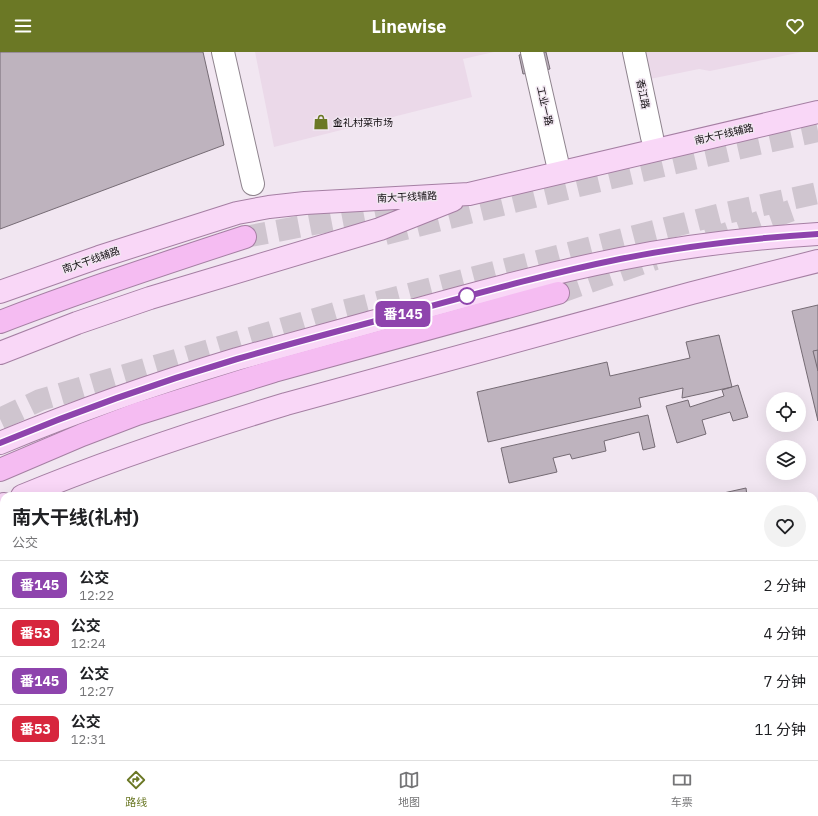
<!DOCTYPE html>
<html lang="zh">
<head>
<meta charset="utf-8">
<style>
  body { margin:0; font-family:"IBM Plex Sans","Noto Sans SC",sans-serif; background:#f2f2f2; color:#202124; height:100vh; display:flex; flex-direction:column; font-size:15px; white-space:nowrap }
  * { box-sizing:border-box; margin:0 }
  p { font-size:13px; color:#757577 }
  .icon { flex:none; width:22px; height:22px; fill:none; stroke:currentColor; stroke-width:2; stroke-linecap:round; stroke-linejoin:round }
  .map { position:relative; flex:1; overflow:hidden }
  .side { position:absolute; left:0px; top:440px; width:818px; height:268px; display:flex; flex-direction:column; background:#fff; border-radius:12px 12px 0 0; box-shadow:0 4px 16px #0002 }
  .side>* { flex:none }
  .badge { padding:0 8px; border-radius:6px; font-size:14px; line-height:26px }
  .fabs { position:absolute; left:766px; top:340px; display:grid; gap:8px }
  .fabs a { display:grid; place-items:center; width:40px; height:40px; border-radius:50%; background:#fff; box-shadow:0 4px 16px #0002; font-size:20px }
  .map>.badge { position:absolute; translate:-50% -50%; box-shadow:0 0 0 2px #fff }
  .round { display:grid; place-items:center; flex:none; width:42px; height:42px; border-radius:21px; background:#f2f2f2 }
  .headline { display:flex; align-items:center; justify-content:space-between; height:68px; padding:0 12px }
  h1 { font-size:19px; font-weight:700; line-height:30px }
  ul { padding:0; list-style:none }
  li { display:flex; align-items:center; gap:12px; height:48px; padding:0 12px; border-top:1px solid #e0e0e0 }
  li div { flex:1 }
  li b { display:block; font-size:15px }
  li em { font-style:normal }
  li .badge { min-width:44px; font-weight:700; text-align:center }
  header { display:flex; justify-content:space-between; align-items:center; height:52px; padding:0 12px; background:#6b7825; color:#fff; font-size:18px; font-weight:700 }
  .menu { display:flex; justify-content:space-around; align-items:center; height:56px; border-top:1px solid #e0e0e0; background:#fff; font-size:11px; color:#757577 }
  .menu a { display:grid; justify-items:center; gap:2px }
  .menu .current { color:#6b7825 }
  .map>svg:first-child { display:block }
  .built { fill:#ebd9e9 }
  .building { fill:#beb3be; stroke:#756b74 }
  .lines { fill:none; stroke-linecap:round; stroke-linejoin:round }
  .highway-tunnel { stroke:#cfc5cf; stroke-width:22; stroke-dasharray:22 11; stroke-linecap:butt }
  .street-casing { stroke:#8f848e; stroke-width:24 }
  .primary-casing { stroke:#a57fa3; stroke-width:24 }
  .highway-casing { stroke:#a57fa3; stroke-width:24 }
  .path { stroke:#7e767d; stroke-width:2.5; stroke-dasharray:3 2; stroke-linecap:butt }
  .street { stroke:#fff; stroke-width:22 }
  .primary { stroke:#f9d7f7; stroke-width:22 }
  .highway { stroke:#f5bcf2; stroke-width:22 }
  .line-casing { stroke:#fff; stroke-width:9 }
  .line { stroke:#8e44ad; stroke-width:6 }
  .stop-dot { fill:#fff; stroke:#8e44ad; stroke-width:2 }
  .labels { text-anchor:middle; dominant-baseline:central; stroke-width:3; stroke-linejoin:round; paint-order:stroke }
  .street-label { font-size:10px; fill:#110d10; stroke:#f1e6f1 }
  .poi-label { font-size:10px; fill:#110d10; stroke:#f1e6f1; text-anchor:start }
</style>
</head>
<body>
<header><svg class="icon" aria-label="menu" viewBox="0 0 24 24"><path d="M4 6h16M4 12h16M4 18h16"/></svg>Linewise<svg class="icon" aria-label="heart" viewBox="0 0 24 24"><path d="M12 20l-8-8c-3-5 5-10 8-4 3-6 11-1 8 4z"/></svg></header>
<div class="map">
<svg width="818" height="708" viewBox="0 0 818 708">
  <rect width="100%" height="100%" fill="#f1e6f1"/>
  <path class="built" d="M255 0H494L463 7 472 45 274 95Z
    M639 0H802L710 19 699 17 645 28Z"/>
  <path class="building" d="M0 0H203L224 93 0 177Z
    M533 0H546L550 17 523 22 519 3Z
    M818 253V369L792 259Z
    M719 283 732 335 682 346 683 336 639 346 641 355 488 390 477 340 607 310 610 324 690 306 686 290Z
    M818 298V319L813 299Z
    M738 333 748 365 733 369 730 360 702 368 706 382 677 391 666 354 688 348 690 355 724 344 722 338Z
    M648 363 655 395 643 398 639 380 604 389 606 399 572 407 570 402 553 406 557 420 509 431 501 396Z
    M746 436 747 444H710Z
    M670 704H701L702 708H671Z"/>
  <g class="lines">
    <path class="highway-tunnel" d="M385 182C529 146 673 110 818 79
      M245 185 420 152
      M708 188 793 158
      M558 241 655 207
      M0 367 40 348 339 260 721 162 818 141"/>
    <defs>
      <path id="street" d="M223 0 253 132
        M532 0 557 109
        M634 0 652 85"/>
      <path id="primary" d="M0 240 99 205 237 161 269 155 305 151 469 142 818 60
        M0 301 77 271 150 246 380 177 453 148
        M0 391C77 359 157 331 237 307 280 295 324 283 368 271 451 248 535 224 620 207 685 194 752 186 818 182
        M22 444C108 408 197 379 286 352L692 241 818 209
        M0 453 4 452"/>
      <path id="highway" d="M0 270C80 239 162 212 245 185
        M0 418 82 383 137 362 274 319 558 241"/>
    </defs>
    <use href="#street" class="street-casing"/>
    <use href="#primary" class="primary-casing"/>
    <use href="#highway" class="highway-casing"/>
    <path class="path" d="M0 480 4 478"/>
    <use href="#street" class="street"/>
    <use href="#primary" class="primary"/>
    <use href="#highway" class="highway"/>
  </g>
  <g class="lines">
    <defs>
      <path id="line" d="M0 391C77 359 156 331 237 307 282 294 327 282 372 270 454 248 536 224 620 207 685 194 752 186 818 182"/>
    </defs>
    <use href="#line" class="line-casing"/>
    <use href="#line" class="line"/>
  </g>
  <defs>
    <symbol id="shop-bare" viewBox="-9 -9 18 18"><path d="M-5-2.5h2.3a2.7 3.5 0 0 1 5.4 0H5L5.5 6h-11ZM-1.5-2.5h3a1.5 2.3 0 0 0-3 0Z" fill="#6b7825" stroke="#f1e6f1" stroke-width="2.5" paint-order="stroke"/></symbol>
  </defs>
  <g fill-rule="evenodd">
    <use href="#shop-bare" x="310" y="59" width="22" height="22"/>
  </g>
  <circle class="stop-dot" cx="467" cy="244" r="8"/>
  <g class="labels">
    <g class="street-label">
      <text transform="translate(643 42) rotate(78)">香江路</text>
      <text transform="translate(545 54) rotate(77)">工业一路</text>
      <text transform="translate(724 82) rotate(-13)">南大干线辅路</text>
      <text transform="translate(407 145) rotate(-3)">南大干线辅路</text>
      <text transform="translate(91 208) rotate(-19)">南大干线辅路</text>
    </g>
    <g class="poi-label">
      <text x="333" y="70">金礼村菜市场</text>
    </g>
  </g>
</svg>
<div class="fabs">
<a><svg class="icon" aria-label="locate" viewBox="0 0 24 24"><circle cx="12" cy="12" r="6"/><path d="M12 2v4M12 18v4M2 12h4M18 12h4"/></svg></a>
<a><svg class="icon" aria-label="layers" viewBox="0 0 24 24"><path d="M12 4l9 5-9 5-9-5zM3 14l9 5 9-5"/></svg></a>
</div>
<b class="badge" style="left:403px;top:262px;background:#8e44ad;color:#fff">番145</b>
<section class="side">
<div class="headline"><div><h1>南大干线(礼村)</h1><p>公交</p></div><a class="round"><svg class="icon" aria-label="heart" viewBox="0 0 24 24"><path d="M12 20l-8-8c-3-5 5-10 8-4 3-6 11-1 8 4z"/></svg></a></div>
<ul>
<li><span class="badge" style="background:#8e44ad;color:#fff">番145</span><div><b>公交</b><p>12:22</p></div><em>2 分钟</em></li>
<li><span class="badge" style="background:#d7263d;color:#fff">番53</span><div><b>公交</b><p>12:24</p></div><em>4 分钟</em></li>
<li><span class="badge" style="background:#8e44ad;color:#fff">番145</span><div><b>公交</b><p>12:27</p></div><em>7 分钟</em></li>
<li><span class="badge" style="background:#d7263d;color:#fff">番53</span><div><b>公交</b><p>12:31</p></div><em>11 分钟</em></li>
</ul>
</section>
</div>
<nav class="menu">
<a class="current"><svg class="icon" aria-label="directions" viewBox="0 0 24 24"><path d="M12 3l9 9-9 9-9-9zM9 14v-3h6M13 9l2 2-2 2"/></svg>路线</a>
<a><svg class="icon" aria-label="map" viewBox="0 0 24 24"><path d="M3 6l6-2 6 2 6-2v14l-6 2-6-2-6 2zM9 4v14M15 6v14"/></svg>地图</a>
<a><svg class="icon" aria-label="tickets" viewBox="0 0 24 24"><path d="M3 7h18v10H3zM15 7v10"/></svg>车票</a>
</nav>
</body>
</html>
